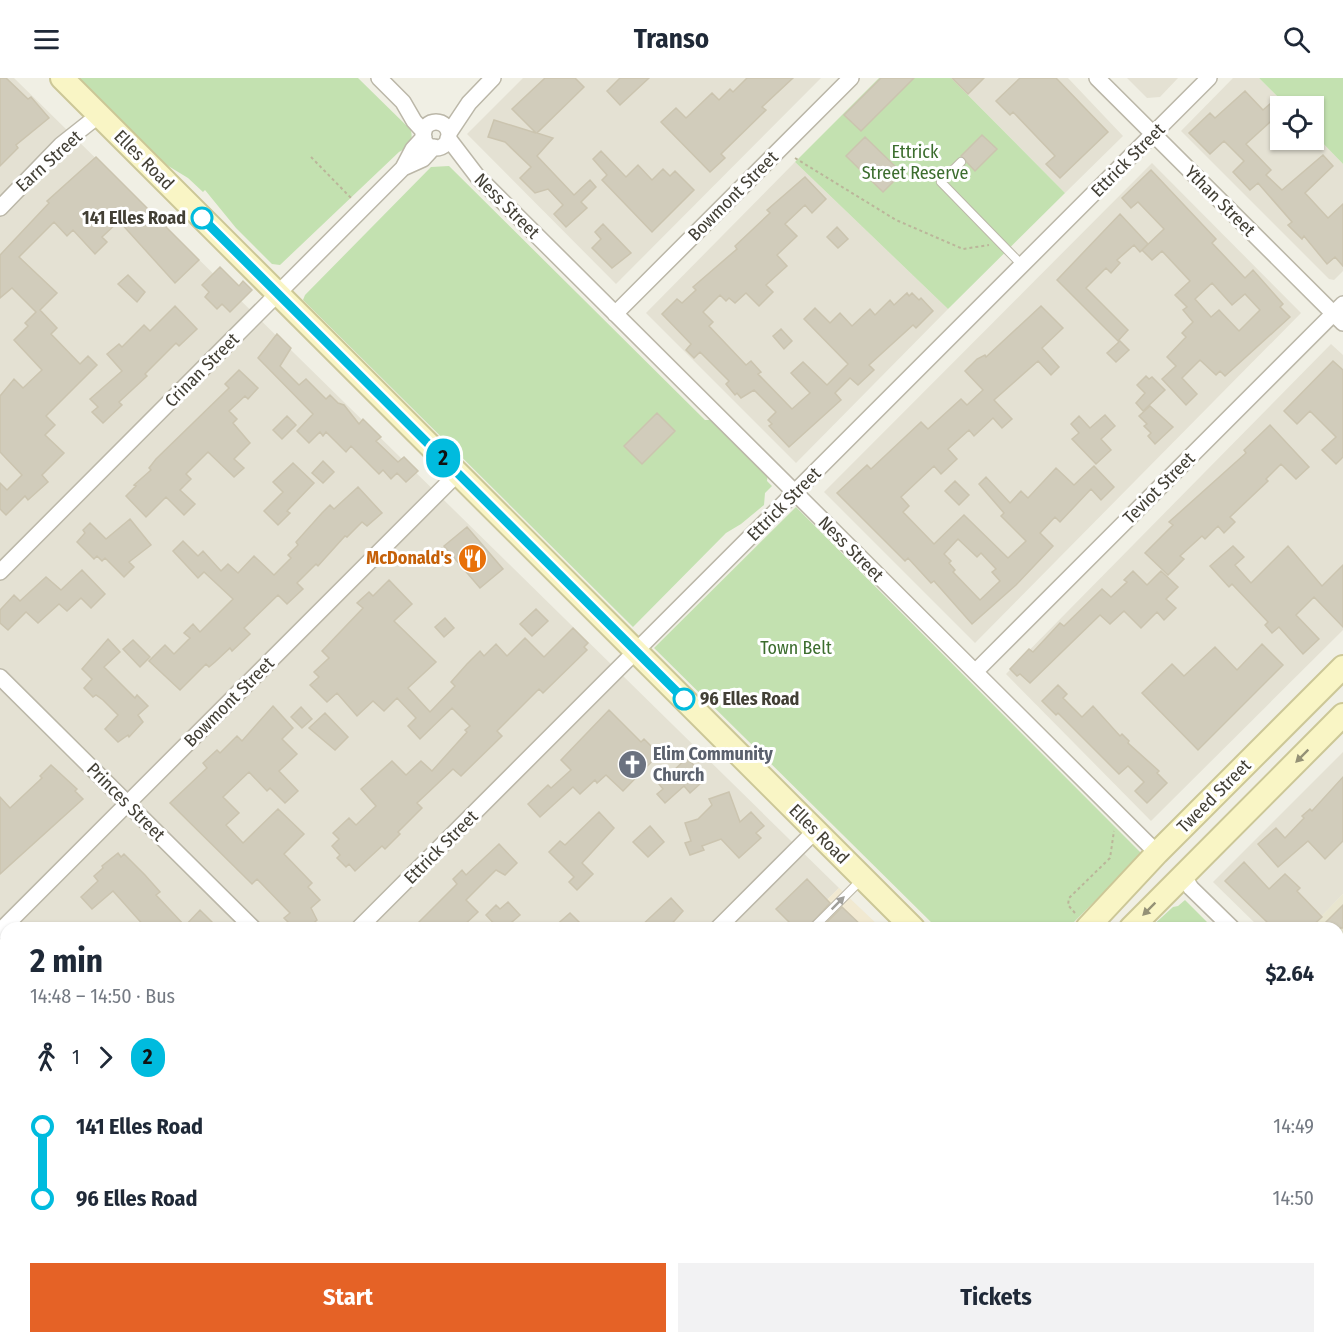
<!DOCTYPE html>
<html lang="en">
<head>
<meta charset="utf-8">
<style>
  body { margin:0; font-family:"Fira Sans Condensed",sans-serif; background:#f2f2f3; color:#1f2937; height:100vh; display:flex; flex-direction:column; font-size:22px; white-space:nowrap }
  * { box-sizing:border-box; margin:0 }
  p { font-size:20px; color:#747a83 }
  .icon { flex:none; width:33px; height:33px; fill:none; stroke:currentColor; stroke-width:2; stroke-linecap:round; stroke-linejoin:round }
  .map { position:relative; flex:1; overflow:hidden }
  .panel { position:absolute; left:0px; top:844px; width:1344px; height:422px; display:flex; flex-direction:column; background:#fff; border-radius:18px 18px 0 0; box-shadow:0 2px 4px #0004 }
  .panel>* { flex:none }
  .badge { padding:0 12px; border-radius:20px; font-size:21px; line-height:39px }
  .fabs { position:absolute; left:1270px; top:18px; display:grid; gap:12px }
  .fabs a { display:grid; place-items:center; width:54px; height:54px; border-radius:0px; background:#fff; box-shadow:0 2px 4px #0004; font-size:30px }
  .map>.badge { position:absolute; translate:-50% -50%; box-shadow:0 0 0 3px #fff }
  .legs { display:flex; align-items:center; gap:9px; height:66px; padding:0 30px; font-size:20px }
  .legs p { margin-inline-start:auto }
  .headline { display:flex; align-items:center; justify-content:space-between; height:102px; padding:0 30px }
  h1 { font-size:33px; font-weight:700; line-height:45px }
  .primary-button { display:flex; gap:12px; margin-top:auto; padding:12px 30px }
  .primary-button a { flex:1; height:69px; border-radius:0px; background:#e56226; color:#fff; font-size:24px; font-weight:700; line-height:69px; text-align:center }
  .primary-button a+a { background:#f2f2f3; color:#1f2937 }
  ul { padding:0 30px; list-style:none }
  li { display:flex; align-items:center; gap:21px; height:72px; font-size:22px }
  li i { display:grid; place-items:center; width:9px; height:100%; margin:0 8px; background:currentColor }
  li i::after { content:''; width:15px; height:15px; margin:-8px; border:4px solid; border-radius:50%; background:#fff }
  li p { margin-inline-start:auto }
  li:first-child i { background:linear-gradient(#0000 50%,currentColor 0) }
  li:last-child i { background:linear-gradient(currentColor 50%,#0000 0) }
  header { display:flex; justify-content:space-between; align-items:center; height:78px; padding:0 30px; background:#fff; font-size:27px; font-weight:700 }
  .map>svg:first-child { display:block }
  .residential { fill:#e4e1d3 }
  .commercial { fill:#f1e9d1 }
  .education { fill:#e8e5cf }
  .green { fill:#c3e1b0 }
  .parking { fill:#e1e0dc }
  .building { fill:#d1ccbb; stroke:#cbc4af; stroke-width:1.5; fill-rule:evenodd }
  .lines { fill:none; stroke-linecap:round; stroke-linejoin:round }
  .service-casing { stroke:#bbb7a8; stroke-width:10 }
  .minor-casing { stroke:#bbb7a8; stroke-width:18 }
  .secondary-casing { stroke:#ccc797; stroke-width:26 }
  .path { stroke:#bbb59a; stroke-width:2; stroke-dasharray:3 3; stroke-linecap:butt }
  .service { stroke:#fff; stroke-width:8 }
  .minor { stroke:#fff; stroke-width:15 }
  .secondary { stroke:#f9f5c5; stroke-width:22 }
  .oneway { fill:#949176 }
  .oneway2 { fill:#a09f9a }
  .line-1-casing { stroke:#fff; stroke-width:14 }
  .line-1 { stroke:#00bbde; stroke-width:9 }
  .stop-1-dot { fill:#fff; stroke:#00bbde; stroke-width:3 }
  .labels { text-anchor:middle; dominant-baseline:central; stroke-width:6; stroke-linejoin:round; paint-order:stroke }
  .park-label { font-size:18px; fill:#3c6d2e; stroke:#fff }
  .street-label { font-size:18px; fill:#423f35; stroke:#fff }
  .stop-label { font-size:18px; font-weight:bold; fill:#423f35; stroke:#fff; text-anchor:end }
  .food-label { font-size:18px; font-weight:bold; fill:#c56008; stroke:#fff; text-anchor:end }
  .worship-label { font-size:18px; font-weight:bold; fill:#5b616d; stroke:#fff; text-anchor:start }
</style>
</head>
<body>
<header><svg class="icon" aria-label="menu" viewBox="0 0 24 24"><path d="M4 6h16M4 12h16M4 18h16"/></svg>Transo<svg class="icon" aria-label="search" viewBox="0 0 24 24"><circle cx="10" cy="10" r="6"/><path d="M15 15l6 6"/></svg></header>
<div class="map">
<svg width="1343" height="1265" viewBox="0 0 1343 1265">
  <rect width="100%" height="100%" fill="#f0efe4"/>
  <path class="residential" d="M0 0H14L839 810 799 850H6V1260H662L657 1265H0Z
    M523 0H821L616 206 467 56Z
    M951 0H1068L1123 58 1065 115Z
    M1127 0H1178L1160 19 1147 20Z
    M1233 0H1259L1287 28H1281V62H1314V56L1343 86V193L1334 202 1329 201 1181 53Z
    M795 84 948 231 796 385 646 235Z
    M1152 85 1301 235 975 565 824 414Z
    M1331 266 1343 277V552L1151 743 1006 596Z
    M1343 674V816L1310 850H1260L1213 804Z"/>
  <path class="commercial" d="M839 810 881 850H799Z"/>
  <path class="education" d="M1343 816V932L1338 927V850H1310Z"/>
  <path class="green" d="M79 0H358L411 52C413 64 411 68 399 74L280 187 272 186 236 150 205 112 203 114 188 100 165 86Z
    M879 0H951L1065 115 948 231 795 84Z
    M1259 0H1343V86L1314 56V28H1287Z
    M449 88 705 342H714L768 394 767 403 772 408 765 415 764 427 741 446 726 455 633 549 303 222 305 217 431 89Z
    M796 429 1142 776 1068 850H937L654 570Z
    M1185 822 1213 850H1150L1173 829 1178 828Z
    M1338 976 1343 981V1263L1338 1258Z
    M758 1260H1301L1306 1265H753Z"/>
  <path class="parking" d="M766 1260H867L872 1265H762Z"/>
  <path class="building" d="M0 0H6L28 21 31 19 49 40 16 67 18 70 0 88Z
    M545 0H575L584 9 537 55 553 60 537 78 574 117 590 102 596 109 581 124 587 130 566 149 554 136 563 127 548 111 535 115 520 100 531 89 505 64 488 59 494 42 536 55 512 31Z
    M620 0H649L620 27 607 13Z
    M747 0H793L762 29 766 32 721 76 725 80 710 94 661 44 676 30 686 40 712 15 719 22 730 11 733 14Z
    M881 0H914L861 53 844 37Z
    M952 0H984L968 16Z
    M1020 0H1056L1108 54 1060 100 1046 86 1055 78 1013 34 1010 37 996 23Z
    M1245 13 1263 32 1271 25 1280 35 1246 66 1271 92 1266 97 1282 112 1323 77 1333 88 1305 115 1328 140 1343 126V188L1335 179 1327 186 1304 158 1302 161 1288 147 1292 144 1258 105 1250 112 1233 94 1244 83 1224 63 1210 76 1189 55 1210 35 1215 40Z
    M982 57 997 71 975 93 961 78Z
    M865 59 902 95 883 114 846 78Z
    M601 73 626 99 638 87 652 102 663 91 670 98 675 93 694 112 652 154 602 102 607 97 593 81Z
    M96 79 199 182 175 205 119 143 102 159 107 164 95 176 73 152 67 158 54 144 19 179 57 215 40 232 57 250 51 256 80 286 88 278 97 287 46 338 55 347 45 357 64 375 42 397 48 404 28 422 25 418 6 437 0 431V405L7 412 22 397 0 374V318L14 301 23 310 42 292 14 262 28 248 25 245 36 234 12 210 0 220V177L49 125 47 123Z
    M1151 92 1216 161 1212 165 1245 200 1253 192 1283 226 1280 229 1290 239 1225 298 1220 293 1216 297 1200 282 1182 300 1197 316 1186 327 1162 301 1176 288 1167 279 1186 259 1182 255 1193 244 1183 232 1187 229 1175 217 1190 203 1162 173 1152 182 1142 172 1164 151 1138 124 1131 130 1122 120ZM1212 205 1232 227 1245 216 1260 232 1239 253 1219 232 1211 239 1195 221Z
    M805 99 826 121 812 135 805 127 785 146 797 158 777 177 787 188 766 207 773 214 759 228 746 215 735 225 729 220 726 223 720 217 703 234 713 244 709 248 746 287 751 283 761 294 758 296 792 331 810 315 791 295 803 284 827 307 848 286 804 241 815 230 830 245 840 235 852 248 870 231 875 237 890 222 894 227 907 215 909 218 912 215 919 222 921 220 933 233 916 250 913 247 869 287 874 292 858 307 850 300 835 315 841 322 789 369 769 348 772 346 768 342 776 334 754 312 741 320 737 315 735 317 726 306 729 303 700 274 694 280 686 272 691 266 662 236 677 221 682 225 696 212 693 209 737 171 735 168 770 135 767 132Z
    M1120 136 1148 166 1140 174 1134 167 1117 182 1120 185 1111 195 1106 190 1086 210 1128 252 1118 263 1057 202Z
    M603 146 631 175 612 190 592 170 601 161 595 154Z
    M837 149 848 161 838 170 827 159Z
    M220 189 239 208 243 203 252 212 230 234 222 226 217 231 205 219 209 214 202 207Z
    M128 197 145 214 137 224 118 206Z
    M175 228 197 251 179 268 176 265 145 296 147 298 119 324 122 327 103 345 92 334 98 329 90 321 122 293 107 276 119 266 122 269 144 247 150 253Z
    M1041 228 1063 250 1042 270 1059 289 1051 297 1038 283 994 322 1012 341 1002 350 993 340 974 358 969 352 948 371 957 381 941 396 934 388 901 419 909 428 903 434 934 466 964 437 1008 480 1026 463 1001 438 1004 435 979 406 986 399 1010 425 1021 413 1028 420 1056 390 1074 407 1094 388 1114 409 1101 422 1091 411 1060 444 1055 439 1040 455 1053 468 1016 507 972 546 934 503 931 505 908 480 905 483 837 415 867 387 871 391 921 344 928 351 961 321 967 327 983 312 965 293 977 281 985 277 986 279ZM958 461 977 479 981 475 996 491 992 494 1000 503 980 522 953 494 955 492 949 485 951 483 944 476Z
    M781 251 792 263 784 271 773 258Z
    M277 256 291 270 280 288 299 307 306 301 326 321 330 317 338 325 344 327 359 346 363 341 381 359 376 363 398 384 404 379 418 393 406 404 397 395 391 401 383 392 379 396 351 368 346 374 326 354 323 358 320 354 309 365 297 353 313 336 258 280Z
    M1120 263 1129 272 1116 284 1107 275Z
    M1333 283 1343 292V379L1336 386 1322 372 1336 359 1310 333 1297 346 1284 333Z
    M239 292 258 310 248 321 245 318 229 333 237 341 233 345 250 365 234 381 244 390 234 399 208 374 186 396 191 401 180 412 195 426 184 437 166 419 146 439 126 418 136 408 134 407 151 392 149 390 156 381 229 310 225 306Z
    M1146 298 1149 301 1152 299 1165 312 1143 333 1136 325 1145 315 1137 307Z
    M1150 328 1173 349 1155 366 1148 358 1151 355 1144 348 1147 346 1139 338Z
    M657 335 675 353 642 386 624 368Z
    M1105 337 1115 348 1101 361 1111 372 1096 386 1072 361 1079 355 1071 346 1079 338 1090 350Z
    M287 338 296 347 282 361 273 352Z
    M1270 347 1309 389 1296 401 1281 386 1266 401 1268 403 1230 439 1235 444 1224 455 1218 448 1205 461 1202 458 1180 478 1184 481 1168 497 1145 475 1173 447 1169 444 1246 375 1244 372Z
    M323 383 334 394 323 405 312 395Z
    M293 385 314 405 287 433 290 435 278 447 264 433 283 414 273 404Z
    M955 403 969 417 959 427 945 413Z
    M358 409 382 435 367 448 362 444 347 459 345 458 318 488 316 486 297 505 303 511 287 526 278 517 244 550 250 556 232 573 230 570 215 584 209 589 206 586 180 612 149 583 165 567 174 576 190 560 184 555 193 546 200 554 233 521 204 494 198 500 173 473 183 463 198 478 203 473 221 493 228 486 238 495 254 478 274 497 291 480 288 477 298 467 296 464 322 435 330 427 334 431Z
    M130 441 151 467 129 484 134 489 124 499 105 480 102 483 97 478 94 481 77 464 85 455 83 452 90 445 106 461Z
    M467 449 503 491 480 510 444 468Z
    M1233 468 1244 479 1235 487 1251 505 1288 468 1322 508 1343 487V549L1314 519 1296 537 1319 561 1303 576 1279 549 1272 555 1265 547 1268 544 1232 506 1229 509 1210 488Z
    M82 492 105 516 91 530 81 520 67 533 59 526 38 545 26 534 8 552 0 545V532L14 517 20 523 46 499 61 512Z
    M1133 493 1147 507 1161 493 1178 509 1166 521 1176 530 1164 542 1157 534 1141 550 1124 533 1110 546 1100 537 1030 605 1020 596 1017 598 1010 591 1029 571 1033 574 1060 545 1064 548 1102 511 1111 519 1127 504 1124 502Z
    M389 502 412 526 394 543 436 584 408 610 430 634 455 608 451 604 467 586 480 573 484 578 496 566 507 578 525 560 544 579 573 550 588 565 584 569 587 572 543 615 539 611 497 653 502 658 461 698 453 691 417 725 422 730 398 754 400 756 385 771 382 768 355 793 349 786 346 789 337 780 340 777 332 768 339 761 333 755 349 740 356 747 376 728 361 711 392 683 406 697 421 683 432 693 467 654 465 652 470 648 452 630 420 661 408 648 416 640 397 620 384 633 373 623 357 638 337 615 327 624 310 607 319 599 314 594 329 580 322 573 363 530 357 525 369 514 373 518Z
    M536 531 548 543 532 558 520 546Z
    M445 540 454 550 444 559 435 549Z
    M108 561 120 574 104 589 135 620 137 617 148 628 138 637 143 644 129 659 128 657 118 664 105 651 118 637 103 622 96 617 93 619 84 610 92 601 82 591Z
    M133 562 150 579 140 589 123 571Z
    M1262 566 1283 587 1198 672 1142 615 1172 586 1184 598 1215 569 1237 592Z
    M1058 607 1067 616 1063 620 1082 639 1093 628 1120 658 1122 656 1129 663 1128 665 1159 693 1157 695 1167 705 1147 725 1135 713 1144 704 1128 688 1119 696 1058 635 1056 637 1042 623Z
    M273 628 293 650 282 661 297 676 279 693 298 713 285 725 270 710 267 713 249 694 223 719 239 735 226 747 243 765 278 731 304 756 284 776 312 805 308 809 320 822 311 830 317 842 308 850H294L284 840 290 835 257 801 252 806 170 725 207 690 203 685 217 672 220 675 237 658 242 663Z
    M301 629 312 641 302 650 291 639Z
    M609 632 641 664 644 661 659 676 623 713 606 697 597 705 595 702 580 716 573 709 540 739 528 726 548 707 551 710 571 692 561 682Z
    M325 635 348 659 335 672 309 650Z
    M687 680 701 695 696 700 701 705 690 715 684 708 665 725 657 716 663 711 659 706Z
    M51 687 77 711 75 713 83 721 0 796V719L10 730 42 700 40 698Z
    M1343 699V763L1325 781 1308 763 1278 789 1258 766 1276 750 1285 760 1304 740 1302 738 1310 731 1312 733Z
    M729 714 740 744 751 734 764 748 756 755 761 760 739 780 721 761 702 768 704 772 690 777 685 765 691 763 685 745 698 741 712 727 709 721Z
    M599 734 614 750 582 785 593 796 577 812 569 804 574 799 549 774 560 763 565 767Z
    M650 748 664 764 648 779 633 764Z
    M499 766 517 785 505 797 496 792 466 822 478 834 461 850H413L457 806 453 801 462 792 466 797Z
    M118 775 121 779 124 776 145 797 160 814 156 817 185 848 200 832 218 850H146L113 813 92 831 81 819 98 803 94 798 103 790 102 788Z
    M1244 784 1269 811 1285 796 1300 810 1297 813 1322 839 1310 850H1277L1272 845 1270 847 1225 803Z
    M807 801 830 825 807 850H795L776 831Z
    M671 820 683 833 668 850H639Z
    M508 824 520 837 505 850H498L486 837 496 827 500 831Z
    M1343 827V850H1320Z
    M842 829 864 850H821Z
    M570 835 585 850H553Z"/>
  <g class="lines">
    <defs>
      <path id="service" d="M961 84 941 104 1022 187
        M813 850 861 802
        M1203 1265 1208 1260"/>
      <path id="minor" d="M379 0 403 24 414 43 424 54
        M1097 0 1343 245
        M423 57a13 13 0 1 1 26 0a13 13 0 1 1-26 0Z
        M449 55 469 25 493 0
        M448 60 477 98 1157 775
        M403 90 423 81 434 69
        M0 130 61 67 99 37
        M615 236 851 0
        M0 494 403 90 413 71 424 59
        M975 594 1343 226
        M0 599 253 850
        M1183 798 1191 810 1232 850
        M359 850 1209 0
        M718 850 816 752
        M0 853 458 395
        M1338 956 1343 961
        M0 1162 6 1168
        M98 1260 103 1265
        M663 1260 668 1265
        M377 1265 382 1260"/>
      <path id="secondary" d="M62 0 913 850
        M1087 850 1157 775 1343 589
        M1131 850 1343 637
        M1321 1260 1326 1265
        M693 1265 698 1260
        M723 1265 728 1260"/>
    </defs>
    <use href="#service" class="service-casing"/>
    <use href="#minor" class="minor-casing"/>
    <use href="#secondary" class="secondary-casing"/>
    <path class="path" d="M311 79 352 121
      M795 80 896 142 963 171 989 167
      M1075 835 1068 827 1069 820 1110 780 1114 753
      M1338 1160 1343 1163
      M1338 1236 1343 1234"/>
    <use href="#service" class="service"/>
    <use href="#minor" class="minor"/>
    <use href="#secondary" class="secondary"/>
  </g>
  <defs><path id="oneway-solid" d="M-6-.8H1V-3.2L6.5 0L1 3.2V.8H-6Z" transform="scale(1.5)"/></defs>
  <g class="oneway">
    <use href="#oneway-solid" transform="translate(1302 678) rotate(135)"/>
    <use href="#oneway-solid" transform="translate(1149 831) rotate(135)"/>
  </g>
  <use class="oneway2" href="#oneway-solid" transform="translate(838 825) rotate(-45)"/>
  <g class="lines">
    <defs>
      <path id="line-1" d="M202 140 684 621"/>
    </defs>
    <use href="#line-1" class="line-1-casing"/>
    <use href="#line-1" class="line-1"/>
  </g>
  <defs>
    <symbol id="restaurant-disc" viewBox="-11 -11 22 22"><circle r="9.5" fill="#e8710a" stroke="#fff"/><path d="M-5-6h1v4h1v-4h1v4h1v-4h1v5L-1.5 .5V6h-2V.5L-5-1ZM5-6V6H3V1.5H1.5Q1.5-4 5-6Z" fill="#fff"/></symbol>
    <symbol id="church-disc" viewBox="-11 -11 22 22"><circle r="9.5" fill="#6b7280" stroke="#fff"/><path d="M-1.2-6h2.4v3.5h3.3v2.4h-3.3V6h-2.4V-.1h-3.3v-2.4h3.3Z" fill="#fff"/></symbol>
  </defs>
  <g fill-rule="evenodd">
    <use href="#restaurant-disc" x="456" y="464" width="33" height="33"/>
    <use href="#church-disc" x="616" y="670" width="33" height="33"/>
  </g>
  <g class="stop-1-dot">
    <circle cx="202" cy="140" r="10"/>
    <circle cx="684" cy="621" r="10"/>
  </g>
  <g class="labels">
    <g class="park-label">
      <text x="915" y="74">Ettrick<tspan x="915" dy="21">Street Reserve</tspan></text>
      <text x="796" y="570">Town Belt</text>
    </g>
    <g class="street-label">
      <text transform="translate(144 82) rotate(45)">Elles Road</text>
      <text transform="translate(1128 82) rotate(-45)">Ettrick Street</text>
      <text transform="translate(49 83) rotate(-42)">Earn Street</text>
      <text transform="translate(733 118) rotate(-45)">Bowmont Street</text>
      <text transform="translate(1220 123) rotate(45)">Ythan Street</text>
      <text transform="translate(507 128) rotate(45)">Ness Street</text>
      <text transform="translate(202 292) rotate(-45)">Crinan Street</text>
      <text transform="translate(1159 410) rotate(-45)">Teviot Street</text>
      <text transform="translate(784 426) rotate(-45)">Ettrick Street</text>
      <text transform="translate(851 471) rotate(45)">Ness Street</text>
      <text transform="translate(229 624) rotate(-45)">Bowmont Street</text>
      <text transform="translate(1214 718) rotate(-45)">Tweed Street</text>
      <text transform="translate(126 724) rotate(45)">Princes Street</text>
      <text transform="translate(819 756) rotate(45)">Elles Road</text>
      <text transform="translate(441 769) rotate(-45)">Ettrick Street</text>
    </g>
    <g class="stop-label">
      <text x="186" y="140">141 Elles Road</text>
      <text x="700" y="621" text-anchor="start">96 Elles Road</text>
    </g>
    <g class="food-label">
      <text x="452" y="480">McDonald's</text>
    </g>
    <g class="worship-label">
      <text x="653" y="676">Elim Community<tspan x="653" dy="21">Church</tspan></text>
    </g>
  </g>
</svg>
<div class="fabs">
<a><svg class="icon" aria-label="locate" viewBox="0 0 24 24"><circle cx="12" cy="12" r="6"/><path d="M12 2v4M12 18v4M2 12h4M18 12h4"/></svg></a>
</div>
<b class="badge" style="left:443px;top:380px;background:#00bbde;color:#111">2</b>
<section class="panel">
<div class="headline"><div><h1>2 min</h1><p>14:48 – 14:50 · Bus</p></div><b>$2.64</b></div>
<div class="legs"><svg class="icon" aria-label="walk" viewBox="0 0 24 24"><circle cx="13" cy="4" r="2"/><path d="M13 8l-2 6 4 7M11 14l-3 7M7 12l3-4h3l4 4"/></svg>1<svg class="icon" aria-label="forward" viewBox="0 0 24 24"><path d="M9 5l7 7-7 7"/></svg><b class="badge" style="background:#00bbde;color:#111">2</b></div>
<ul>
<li><i style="color:#00bbde"></i><b>141 Elles Road</b><p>14:49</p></li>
<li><i style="color:#00bbde"></i><b>96 Elles Road</b><p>14:50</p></li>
</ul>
<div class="primary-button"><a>Start</a><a>Tickets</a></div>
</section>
</div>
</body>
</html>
